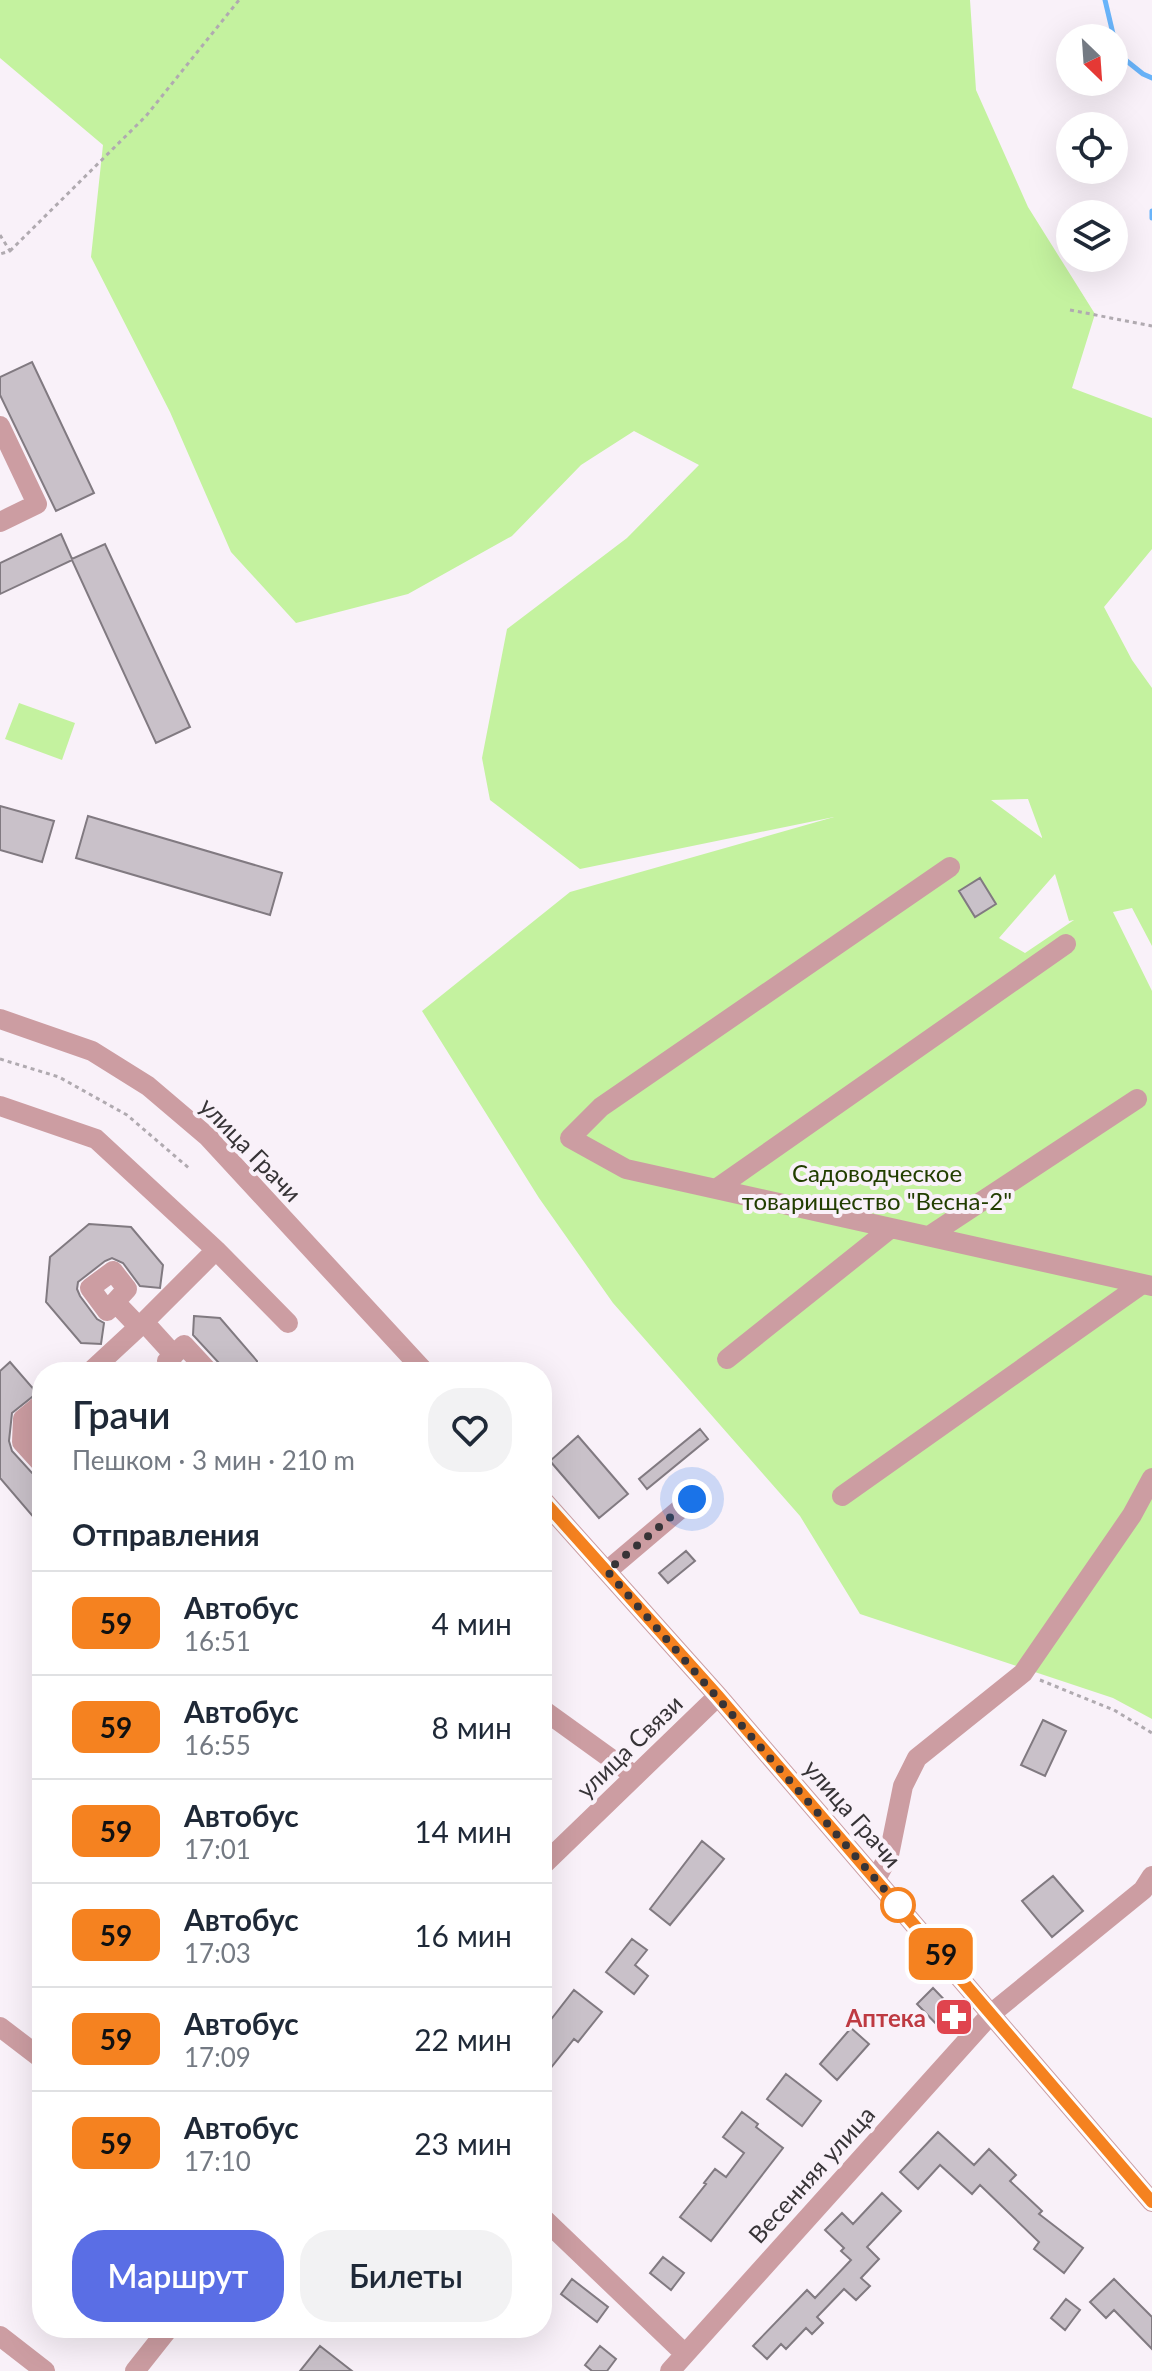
<!DOCTYPE html>
<html lang="ru">
<head>
<meta charset="utf-8">
<style>
  body { margin:0; font-family:Lato,sans-serif; background:#f2f2f3; color:#1f2937; height:100vh; display:flex; flex-direction:column; font-size:30px; white-space:nowrap }
  * { box-sizing:border-box; margin:0 }
  p { font-size:26px; color:#747a83 }
  .icon { flex:none; width:44px; height:44px; fill:none; stroke:currentColor; stroke-width:2; stroke-linecap:round; stroke-linejoin:round }
  .map { position:relative; flex:1; overflow:hidden }
  .panel { position:absolute; left:32px; top:1362px; width:520px; height:976px; display:flex; flex-direction:column; background:#fff; border-radius:32px; box-shadow:0 8px 32px #0002 }
  .panel>* { flex:none }
  .badge { padding:0 16px; border-radius:12px; font-size:28px; line-height:52px }
  .needle { width:52px; rotate:155deg }
  .tools { position:absolute; left:1056px; top:24px; display:grid; gap:16px }
  .tools a { display:grid; place-items:center; width:72px; height:72px; border-radius:50%; background:#fff; box-shadow:0 8px 32px #0002; font-size:40px }
  .you { position:absolute; width:40px; height:40px; margin:-20px; border:6px solid #fff; border-radius:50%; background:#1a73e8; box-shadow:0 0 0 12px #1a73e833 }
  .map>.badge { position:absolute; translate:-50% -50%; box-shadow:0 0 0 4px #fff }
  h2 { padding:0 40px; font-size:30px; line-height:72px }
  .round { display:grid; place-items:center; flex:none; width:84px; height:84px; border-radius:32px; background:#f2f2f3 }
  .headline { display:flex; align-items:center; justify-content:space-between; height:136px; padding:0 40px }
  h1 { font-size:38px; font-weight:600; line-height:60px }
  .cta { display:flex; gap:16px; margin-top:auto; padding:16px 40px }
  .cta a { flex:1; height:92px; border-radius:32px; background:#5a6ee5; color:#fff; font-size:32px; font-weight:600; line-height:92px; text-align:center }
  .cta a+a { background:#f2f2f3; color:#1f2937 }
  ul { padding:0; list-style:none }
  li { display:flex; align-items:center; gap:24px; height:104px; padding:0 40px; border-top:2px solid #e0e1e3 }
  li div { flex:1 }
  li b { display:block; font-size:30px }
  li em { font-style:normal }
  li .badge { min-width:88px; font-weight:700; text-align:center }
  .map>svg:first-child { display:block }
  .green { fill:#c4f29f; fill-rule:evenodd }
  .lines { fill:none; stroke-linecap:round; stroke-linejoin:round }
  .stream { stroke:#69b4fa; stroke-width:5 }
  .building { fill:#c9c1c9; stroke:#817a81; stroke-width:2 }
  .path { stroke:#b0aab0; stroke-width:3; stroke-dasharray:4 4; stroke-linecap:butt }
  .minor { stroke:#cc9da2; stroke-width:20 }
  .line-casing { stroke:#fff; stroke-width:18 }
  .line { stroke:#f58220; stroke-width:12 }
  .walk { stroke:#373437; stroke-width:8; stroke-dasharray:0 14.4 }
  .stop-dot { fill:#fff; stroke:#f58220; stroke-width:4 }
  .labels { text-anchor:middle; dominant-baseline:central; stroke-width:8; stroke-linejoin:round; paint-order:stroke }
  .street-label { font-size:24px; fill:#373437; stroke:#f9f1f9 }
  .park-label { font-size:24px; fill:#223e00; stroke:#f9f1f9 }
  .health-label { font-size:24px; font-weight:bold; fill:#be3a42; stroke:#f9f1f9; text-anchor:end }
</style>
</head>
<body>
<div class="map">
<svg width="1152" height="2371" viewBox="0 0 1152 2371">
  <rect width="100%" height="100%" fill="#f9f1f9"/>
  <path class="green" d="M0 0H970L976 90 1028 207 1095 314 1072 388 1152 418V549L1104 607 1132 660 1152 688V946L1132 908 1113 912 1152 991V1719L1113 1698 860 1614 800 1516 613 1303 539 1198 422 1011 570 892 834 817 580 869 490 800 482 758 507 629 627 538 699 465 634 431 581 465 512 536 408 594 296 623 231 552 170 412 91 257 103 145 0 58ZM1028 799 1042 837V838L991 800ZM1055 874 1069 921 1074 920 1025 953 999 938Z
    M19 703 75 723 62 760 5 739Z"/>
  <g class="lines">
    <path class="stream" d="M1105 0 1114 38
      M1114 38 1118 54 1143 74 1152 78
      M1152 211V218"/>
  </g>
  <path class="building" d="M32 362 94 493 56 511 0 395V377Z
    M61 534 72 559 105 544 190 727 156 743 72 560 0 594V563Z
    M0 806 54 821 42 862 0 850Z
    M88 816 282 873 270 915 76 858Z
    M980 878 996 904 975 917 959 891Z
    M89 1224 131 1227 163 1265 160 1288 140 1286 123 1263 112 1258 105 1261 78 1282 77 1289 80 1296 97 1319 104 1323 101 1344 81 1343 46 1302 50 1257Z
    M194 1316 220 1318 257 1361V1372H222L219 1363 193 1335Z
    M10 1362 37 1393 12 1413 9 1441 12 1451 32 1473 42 1477V1527L0 1478V1371Z
    M700 1429 708 1439 647 1489 639 1479Z
    M578 1436 628 1494 599 1518 550 1461Z
    M686 1551 695 1561 668 1583 659 1573Z
    M1043 1720 1066 1731 1045 1776 1021 1765Z
    M702 1841 724 1859 670 1925 650 1909Z
    M1053 1876 1083 1911 1052 1937 1022 1901Z
    M632 1939 647 1950 635 1965 648 1976 634 1994 606 1972Z
    M933 1988 959 2015 942 2030 917 2004Z
    M574 1990 602 2012 578 2042 574 2039 542 2079V2031Z
    M851 2028 869 2044 837 2080 820 2064Z
    M786 2074 821 2101 802 2126 767 2099Z
    M742 2112 758 2124 756 2127 783 2148 711 2241 680 2217 706 2184 704 2183 715 2169 726 2177 744 2153 723 2137Z
    M938 2132 974 2165 989 2149 1016 2175 1010 2181 1042 2211 1039 2214 1083 2248 1064 2273 1034 2249 1039 2242 980 2185 972 2194 940 2165 918 2189 900 2172Z
    M882 2193 901 2211 867 2247 879 2259 861 2278 870 2286 856 2300 844 2289 817 2317 823 2323 812 2334 806 2328 786 2349 781 2344 767 2359 753 2346 807 2290 815 2298 851 2260 841 2251 844 2248 825 2230 842 2213 853 2224Z
    M663 2257 684 2273 671 2290 650 2273Z
    M572 2279 608 2307 597 2322 561 2294Z
    M1114 2279 1152 2317V2349L1114 2310 1106 2318 1090 2302Z
    M1066 2299 1080 2310 1065 2330 1051 2318Z
    M320 2346 352 2371H300Z
    M600 2346 616 2359 607 2371H592L585 2365Z"/>
  <g class="lines">
    <path class="path" d="M0 235 10 251 0 254
      M10 251 146 116 239 0
      M1070 310 1152 326
      M0 1059 59 1077 127 1115 190 1169
      M1040 1680 1114 1710 1152 1733"/>
    <path class="minor" d="M0 426 37 504 0 522
      M950 867 601 1107 570 1138 626 1169 1152 1286
      M0 1019 92 1051 148 1086 208 1137 425 1372
      M0 1106 96 1139 216 1250 288 1323
      M716 1189 1066 944
      M929 1236 1137 1099
      M115 1302 107 1311 90 1288 113 1271 127 1289 115 1302 139 1327
      M144 1322 174 1355
      M727 1359 891 1228
      M90 1372 144 1322 216 1250
      M177 1372 167 1361 184 1345 209 1372
      M42 1408 40 1405 23 1419 22 1442 42 1464
      M842 1496 1142 1284
      M542 1499 718 1696 1152 2202
      M607 1571 692 1499
      M542 1709 635 1776
      M542 1866 718 1696
      M876 1879 889 1855 903 1786 917 1758 1023 1673 1132 1515 1152 1478
      M0 2027 42 2059
      M542 2217 684 2353
      M0 2336 45 2371
      M135 2371 169 2328
      M670 2371 992 2013 1143 1890 1152 1876"/>
  </g>
  <g class="lines">
    <defs>
      <path id="line" d="M542 1499 718 1696 1152 2202"/>
    </defs>
    <use href="#line" class="line-casing"/>
    <use href="#line" class="line"/>
    <path class="walk" d="M692 1499 607 1571 898 1905"/>
  </g>
  <defs>
    <symbol id="pharmacy-square" viewBox="-11 -11 22 22"><rect x="-9" y="-9" width="18" height="18" rx="4" fill="#e0444e" stroke="#f9f1f9"/><path d="M-2-6h4v4h4v4h-4v4h-4v-4h-4v-4h4Z" fill="#fff"/></symbol>
  </defs>
  <g fill-rule="evenodd">
    <use href="#pharmacy-square" x="932" y="1995" width="44" height="44"/>
  </g>
  <circle class="stop-dot" cx="898" cy="1905" r="16"/>
  <g class="labels">
    <g class="street-label">
      <text transform="translate(251 1149) rotate(46)">улица Грачи</text>
      <text transform="translate(629 1746) rotate(-44)">улица Связи</text>
      <text transform="translate(853 1813) rotate(49)">улица Грачи</text>
      <text transform="translate(811 2174) rotate(-48)">Весенняя улица</text>
    </g>
    <g class="park-label">
      <text x="877" y="1172">Садоводческое<tspan x="877" dy="28">товарищество "Весна-2"</tspan></text>
    </g>
    <g class="health-label">
      <text x="926" y="2017">Аптека</text>
    </g>
  </g>
</svg>
<div class="tools">
<a><svg class="needle" viewBox="-14 -14 28 28"><path d="M0-13l5 13h-10z" fill="#e53935"/><path d="M0 13l5-13h-10z" fill="#747a83"/></svg></a>
<a><svg class="icon" aria-label="locate" viewBox="0 0 24 24"><circle cx="12" cy="12" r="6"/><path d="M12 2v4M12 18v4M2 12h4M18 12h4"/></svg></a>
<a><svg class="icon" aria-label="layers" viewBox="0 0 24 24"><path d="M12 4l9 5-9 5-9-5zM3 14l9 5 9-5"/></svg></a>
</div>
<div class="you" style="left:692px;top:1499px"></div>
<b class="badge" style="left:941px;top:1954px;background:#f58220;color:#111">59</b>
<section class="panel">
<div class="headline"><div><h1>Грачи</h1><p>Пешком · 3 мин · 210 m</p></div><a class="round"><svg class="icon" aria-label="heart" viewBox="0 0 24 24"><path d="M12 20l-8-8c-3-5 5-10 8-4 3-6 11-1 8 4z"/></svg></a></div>
<h2>Отправления</h2>
<ul>
<li><span class="badge" style="background:#f58220;color:#111">59</span><div><b>Автобус</b><p>16:51</p></div><em>4 мин</em></li>
<li><span class="badge" style="background:#f58220;color:#111">59</span><div><b>Автобус</b><p>16:55</p></div><em>8 мин</em></li>
<li><span class="badge" style="background:#f58220;color:#111">59</span><div><b>Автобус</b><p>17:01</p></div><em>14 мин</em></li>
<li><span class="badge" style="background:#f58220;color:#111">59</span><div><b>Автобус</b><p>17:03</p></div><em>16 мин</em></li>
<li><span class="badge" style="background:#f58220;color:#111">59</span><div><b>Автобус</b><p>17:09</p></div><em>22 мин</em></li>
<li><span class="badge" style="background:#f58220;color:#111">59</span><div><b>Автобус</b><p>17:10</p></div><em>23 мин</em></li>
</ul>
<div class="cta"><a>Маршрут</a><a>Билеты</a></div>
</section>
</div>
</body>
</html>
